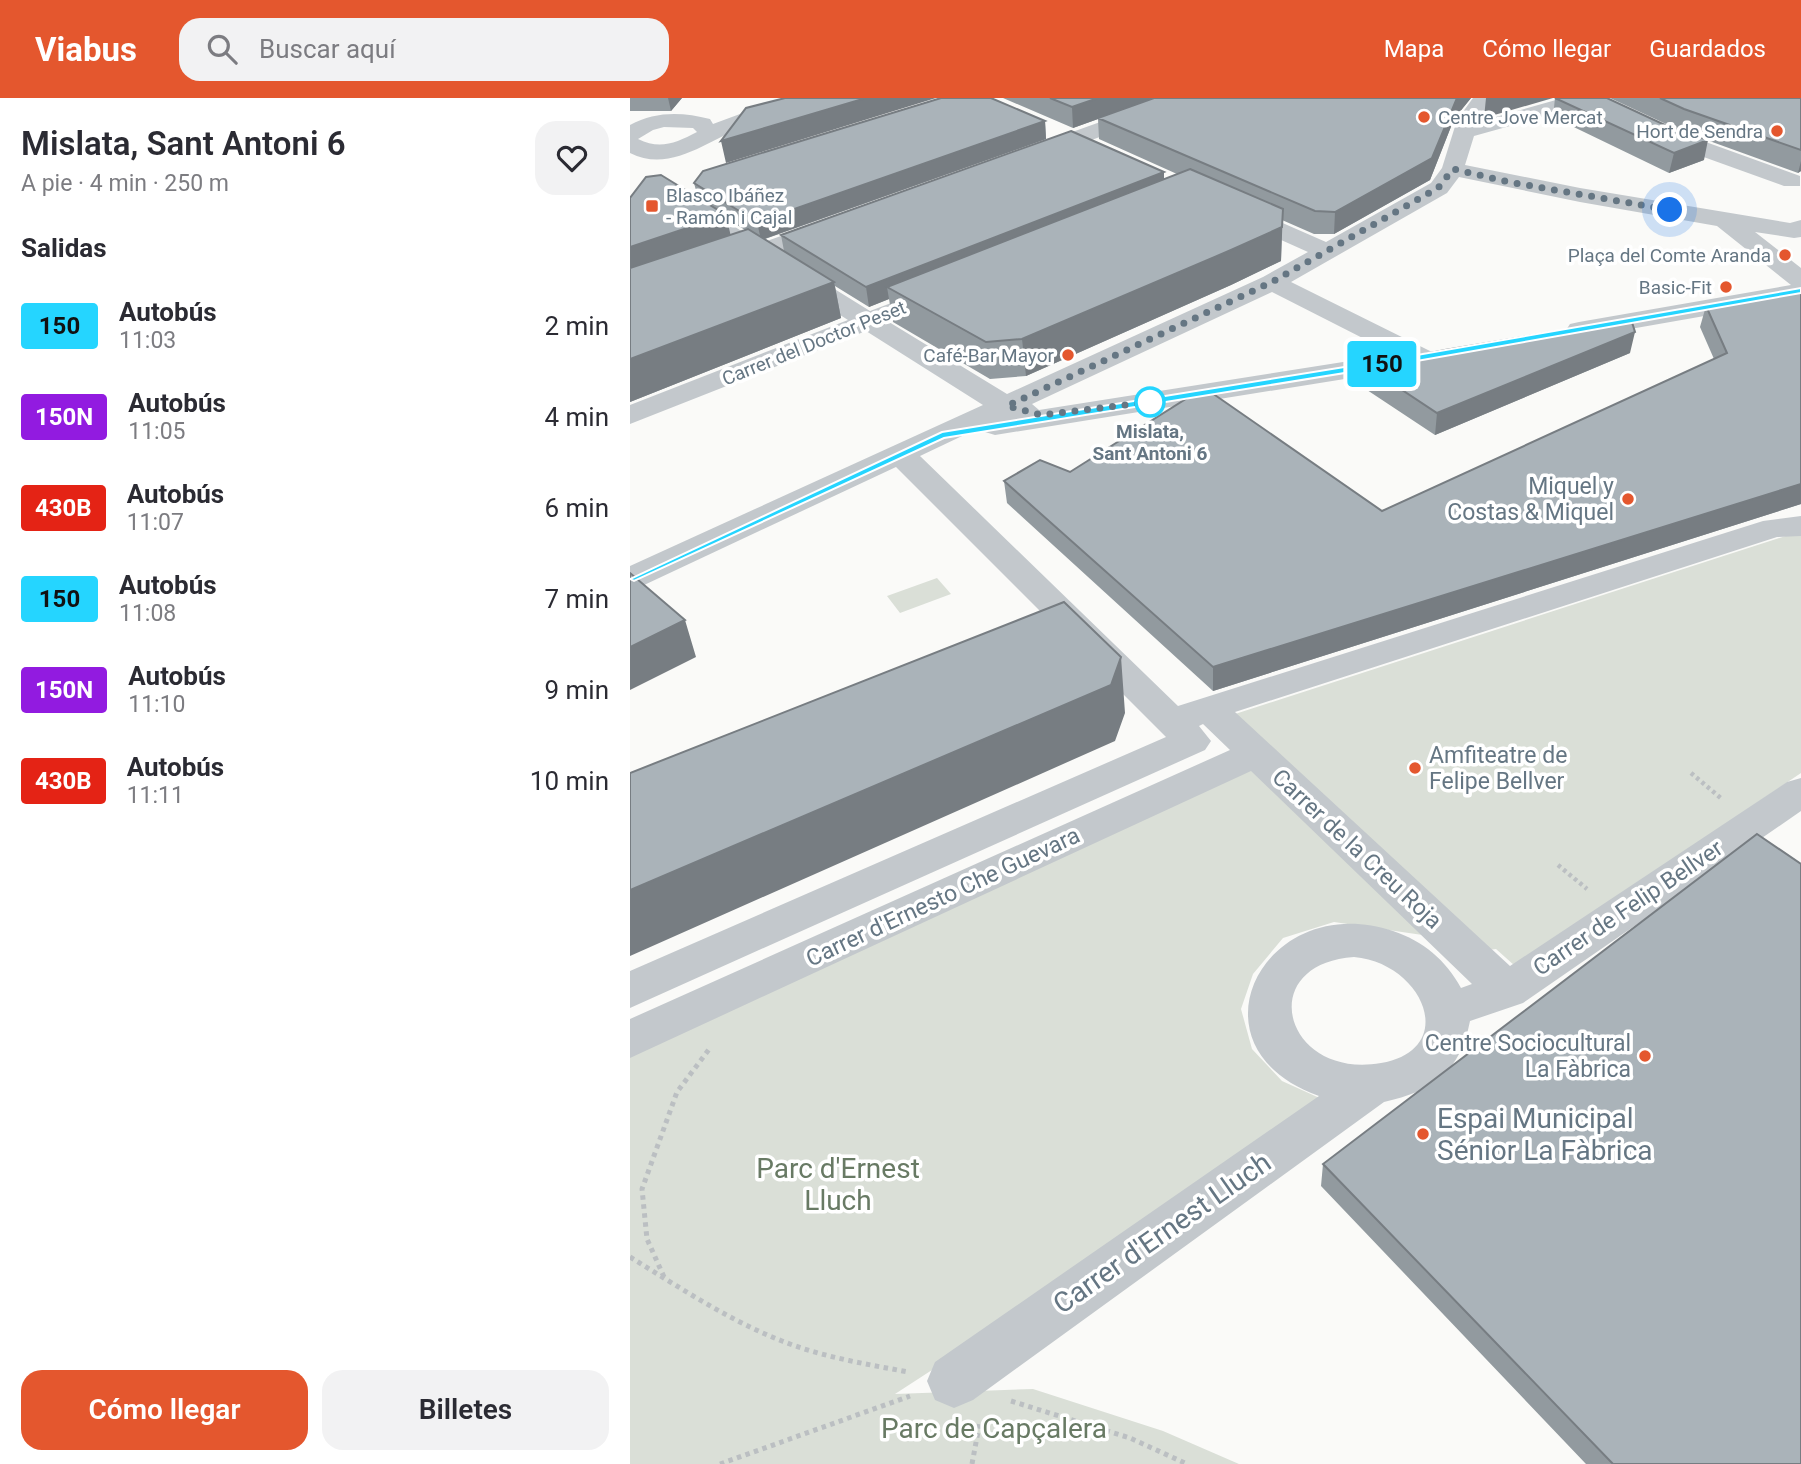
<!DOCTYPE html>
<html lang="es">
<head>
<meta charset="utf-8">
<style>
  body { margin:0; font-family:Roboto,sans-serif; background:#f2f2f3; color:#2b2b33; height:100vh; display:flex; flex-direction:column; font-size:26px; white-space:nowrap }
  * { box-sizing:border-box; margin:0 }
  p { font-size:23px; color:#7c7c81 }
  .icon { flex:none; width:38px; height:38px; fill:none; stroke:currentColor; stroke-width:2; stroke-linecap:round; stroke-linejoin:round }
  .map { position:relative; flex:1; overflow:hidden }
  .sheet { display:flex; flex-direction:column; background:#fff; width:630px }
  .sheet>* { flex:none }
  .badge { padding:0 14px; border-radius:5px; font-size:24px; line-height:46px }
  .you { position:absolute; width:35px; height:35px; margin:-18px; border:5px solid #fff; border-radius:50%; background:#1a73e8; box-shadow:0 0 0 10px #1a73e833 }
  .map>.badge { position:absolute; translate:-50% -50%; box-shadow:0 0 0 4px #fff }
  h2 { padding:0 21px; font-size:26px; line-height:63px }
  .round { display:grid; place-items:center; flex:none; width:74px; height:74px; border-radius:21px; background:#f2f2f3 }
  .headline { display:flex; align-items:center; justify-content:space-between; height:119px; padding:0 21px }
  h1 { font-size:33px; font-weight:600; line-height:52px }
  .cta { display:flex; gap:14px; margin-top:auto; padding:14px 21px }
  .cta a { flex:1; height:80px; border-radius:21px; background:#e4572e; color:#fff; font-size:28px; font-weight:600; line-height:80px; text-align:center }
  .cta a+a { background:#f2f2f3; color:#2b2b33 }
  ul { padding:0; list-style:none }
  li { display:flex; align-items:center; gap:21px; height:91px; padding:0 21px }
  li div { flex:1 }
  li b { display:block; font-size:26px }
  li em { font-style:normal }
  li .badge { min-width:77px; font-weight:700; text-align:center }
  header { display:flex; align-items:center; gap:42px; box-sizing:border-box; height:98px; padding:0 35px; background:#e4572e; color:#fff }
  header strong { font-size:33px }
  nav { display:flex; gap:38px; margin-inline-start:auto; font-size:24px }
  .search { width:490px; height:63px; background:#f2f2f3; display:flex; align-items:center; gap:18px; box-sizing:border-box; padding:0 24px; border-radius:21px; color:#7c7c81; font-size:26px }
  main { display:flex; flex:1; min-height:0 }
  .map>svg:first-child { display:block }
  .green { fill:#dadfd7 }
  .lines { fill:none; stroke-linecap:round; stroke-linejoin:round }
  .path-far1 { stroke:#bbbfc2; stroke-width:4.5; stroke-dasharray:3.5 3.5; stroke-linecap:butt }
  .path { stroke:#bbbfc2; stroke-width:5; stroke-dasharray:4.5 4.5; stroke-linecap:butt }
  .minor { fill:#c3c8cc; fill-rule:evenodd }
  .wall { fill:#929a9f; fill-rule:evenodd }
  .shaded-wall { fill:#777d82 }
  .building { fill:#aab3b9; stroke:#777d82; stroke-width:2 }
  .line { fill:#25d5ff; stroke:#fff; stroke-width:2 }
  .walk { stroke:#657683; stroke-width:7; stroke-dasharray:0 12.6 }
  .poi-dot { fill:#e4572e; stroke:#fff; stroke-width:2.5 }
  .stop-dot { fill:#fff; stroke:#25d5ff; stroke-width:3.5 }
  .labels { text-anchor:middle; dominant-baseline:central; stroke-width:7; stroke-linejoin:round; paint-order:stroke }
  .far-poi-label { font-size:19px; fill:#657683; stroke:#fff; text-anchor:end }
  .far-street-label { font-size:19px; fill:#657683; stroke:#fff }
  .far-stop-label { font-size:19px; font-weight:bold; fill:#657683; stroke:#fff }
  .poi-label { font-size:23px; fill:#657683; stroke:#fff; text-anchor:end }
  .street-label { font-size:23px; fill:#657683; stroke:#fff }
  .near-poi-label { font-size:28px; fill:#657683; stroke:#fff; text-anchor:start }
  .near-park-label { font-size:28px; fill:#687a64; stroke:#fff }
  .near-street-label { font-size:28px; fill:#657683; stroke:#fff }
</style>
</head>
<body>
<header>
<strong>Viabus</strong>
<div class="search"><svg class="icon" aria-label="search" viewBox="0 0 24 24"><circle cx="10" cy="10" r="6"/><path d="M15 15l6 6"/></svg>Buscar aquí</div>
<nav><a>Mapa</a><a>Cómo llegar</a><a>Guardados</a></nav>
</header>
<main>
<section class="sheet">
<div class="headline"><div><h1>Mislata, Sant Antoni 6</h1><p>A pie · 4 min · 250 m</p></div><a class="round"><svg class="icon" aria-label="heart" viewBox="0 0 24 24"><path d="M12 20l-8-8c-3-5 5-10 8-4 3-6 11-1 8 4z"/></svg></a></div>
<h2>Salidas</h2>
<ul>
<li><span class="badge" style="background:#25d5ff;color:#111">150</span><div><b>Autobús</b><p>11:03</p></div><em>2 min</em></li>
<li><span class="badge" style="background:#921be0;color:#fff">150N</span><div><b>Autobús</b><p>11:05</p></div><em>4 min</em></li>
<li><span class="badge" style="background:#e42315;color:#fff">430B</span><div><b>Autobús</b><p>11:07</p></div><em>6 min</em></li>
<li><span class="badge" style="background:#25d5ff;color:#111">150</span><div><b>Autobús</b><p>11:08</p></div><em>7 min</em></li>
<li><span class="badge" style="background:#921be0;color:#fff">150N</span><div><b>Autobús</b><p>11:10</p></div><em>9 min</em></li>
<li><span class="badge" style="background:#e42315;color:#fff">430B</span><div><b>Autobús</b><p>11:11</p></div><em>10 min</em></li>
</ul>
<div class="cta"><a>Cómo llegar</a><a>Billetes</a></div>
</section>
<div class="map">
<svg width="1171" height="1366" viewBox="0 0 1171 1366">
  <rect width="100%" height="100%" fill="#fafaf8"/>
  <path class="green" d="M1171 433V675L885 868 866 851 858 852 599 618Z
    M307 480 321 496 270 515 257 498Z
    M624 667 806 839 704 824 653 840 623 876 611 911 622 951 652 983 694 1002 339 1248 265 1296 403 1291 533 1333 609 1366H0V953Z"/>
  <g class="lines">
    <path class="path-far1" d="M1061 675 1093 702
      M928 767 957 791"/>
    <path class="path" d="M0 1159C49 1189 98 1222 152 1243 192 1259 236 1266 278 1274
      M34 1179 17 1141 12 1091 47 994 80 950
      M381 1303 500 1340 557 1366
      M90 1366 280 1298
      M342 1366 350 1323"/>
    <path class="minor" d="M172 0H207L204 4C175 12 145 18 116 28 79 41 41 76 0 55V27C26 13 52 14 80 21L83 26 110 16ZM34 29 63 30 67 34C46 45 30 52 8 41L23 32Z
      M537 0H566L563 4 411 61H395L392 56 395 51Z
      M843 0H863L848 24 933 0H974L1048 34 1170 78V88H1154L1032 44 955 7 844 38 835 67 950 90 1160 125 1171 122V139L1164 140 1125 134 1171 170V201L949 240 940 238 936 232 940 226 949 224 1161 187 1087 128 950 104 829 79 817 95 661 184 802 254 807 264 803 270 793 272 783 270 365 337 355 334 351 329 290 358 548 608 1133 423 1171 418V438L1147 439 605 614 880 868 1157 684 1171 680V713L893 905 840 923C830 974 803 993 754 1004L343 1302 324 1310 305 1302 297 1283 305 1264 689 998C551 949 635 790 763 833 793 843 816 862 831 890L842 886 621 673 0 960V921L600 652 573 626 569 628 581 643 575 652 0 910V873L536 639 266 369 12 488 0 491V468L353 307 236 233 0 326V307L218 222 127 164 0 209V192L110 153 47 113 43 108 47 103H63L131 145 193 123 202 121 211 123 214 128 211 133 148 156 240 213 301 190 310 187 319 190 323 195 319 200 259 224 377 296 633 179 678 154 595 117 591 112 595 107H611L696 144 801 85 812 70 827 22ZM642 194 764 256 409 312 402 306ZM724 859C793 865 830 951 751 965 654 982 623 866 724 859Z"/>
  </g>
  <path class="wall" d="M0 0H52L41 13H0Z
    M373 0H841L824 21 800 82 704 136H684L652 122 651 163 601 187 396 278 360 281 263 224 259 201 239 209 205 188 211 220 0 304 68 100 64 85 415 23 416 41 135 141 154 153 151 137 534 74V81L547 76 469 41 468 21 443 30ZM96 120 115 132 100 137Z
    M925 0 1074 62 1039 75 923 19Z
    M980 0H1171V73L1168 75 1049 32Z
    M1076 208 1171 406 583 593 377 405 374 383 440 374 752 413 1084 261 1070 229Z
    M1000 255 805 337 734 290 736 268Z
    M693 1066 1171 1366H956L691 1088Z"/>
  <path class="shaded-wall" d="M38 0H52L41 13Z
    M236 0H306L96 65 91 43Z
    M468 0H528L468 20V21L443 30 442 9Z
    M827 0H841L824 21 800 82 704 136 705 114Z
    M856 0H923L854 20Z
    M415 23 416 41 131 142 127 124Z
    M1078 42 1074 62 1039 75 1044 55Z
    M1171 63V73L1168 75Z
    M534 74V93L257 189 259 201 239 209 236 189Z
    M653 111 651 163 601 187 396 278 392 241Z
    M96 117 104 152 0 189V149Z
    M204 184 211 220 0 304V261Z
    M1005 234 1000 255 805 337 807 315Z
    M1171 386V406L583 593V569Z
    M55 522 66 559 0 592V549Z
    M491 559 495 615 485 643 0 858V792Z"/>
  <path class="building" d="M155 0H236L91 43 116 10Z
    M311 0H361L415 23 127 124 64 85 73 73Z
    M420 0H468L442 9Z
    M524 0H827L802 60 705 114 685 113 468 20Z
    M925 0H977L1035 27 1078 42 1044 55Z
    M1030 0H1171V52L1054 11Z
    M441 33 534 74 236 189 151 137Z
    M560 71 653 111 652 129 601 152 392 241 356 244 257 189Z
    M31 77 96 117 0 149V100L16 79Z
    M118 131 204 184 0 261V170Z
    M1171 192V386L583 569 374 383 410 362 440 374 559 299 582 295 752 413 1097 255 1076 208Z
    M1001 221 1005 234 807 315 736 268 815 252Z
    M0 475 55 522 0 549Z
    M434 504 491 559 481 587 0 792V675Z
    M1127 736 1171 766V1366H983L693 1066Z"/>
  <path class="line" d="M1171 190V195L764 267 314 340 4 483 0 481 312 334 764 261Z"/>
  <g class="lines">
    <path class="walk" d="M520 304 411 317 377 308 642 184 808 90 823 71 879 84 1040 112"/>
  </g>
  <g class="poi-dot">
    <circle cx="794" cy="19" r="7"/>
    <circle cx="1147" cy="33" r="7"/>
    <rect x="15" y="101" width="14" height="14" rx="3.5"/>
    <circle cx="1155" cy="157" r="7"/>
    <circle cx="1096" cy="189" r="7"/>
    <circle cx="438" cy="257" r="7"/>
    <circle cx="998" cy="401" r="7"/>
    <circle cx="785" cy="670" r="7"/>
    <circle cx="1015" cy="958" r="7"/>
    <circle cx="793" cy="1036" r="7"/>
  </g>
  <circle class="stop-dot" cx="520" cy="304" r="14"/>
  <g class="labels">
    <g class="far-poi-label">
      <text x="808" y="19" text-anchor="start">Centre Jove Mercat</text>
      <text x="1133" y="33">Hort de Sendra</text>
      <text x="36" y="97" text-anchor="start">Blasco Ibáñez<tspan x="36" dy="22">- Ramón i Cajal</tspan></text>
      <text x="1141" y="157">Plaça del Comte Aranda</text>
      <text x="1082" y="189">Basic-Fit</text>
      <text x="424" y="257">Café-Bar Mayor</text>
    </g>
    <g class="far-street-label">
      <text transform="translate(184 245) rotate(-22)">Carrer del Doctor Peset</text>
    </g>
    <g class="far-stop-label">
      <text x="520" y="333">Mislata,<tspan x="520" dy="22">Sant Antoni 6</tspan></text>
    </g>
    <g class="poi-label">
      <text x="984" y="388">Miquel y<tspan x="984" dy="26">Costas &amp; Miquel</tspan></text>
      <text x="799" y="657" text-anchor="start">Amfiteatre de<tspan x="799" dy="26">Felipe Bellver</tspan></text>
      <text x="1001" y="945">Centre Sociocultural<tspan x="1001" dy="26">La Fàbrica</tspan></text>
    </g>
    <g class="street-label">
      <text transform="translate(727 751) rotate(43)">Carrer de la Creu Roja</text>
      <text transform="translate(313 799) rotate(-25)">Carrer d'Ernesto Che Guevara</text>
      <text transform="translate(998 810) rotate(-34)">Carrer de Felip Bellver</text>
    </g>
    <g class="near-poi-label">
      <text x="807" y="1020">Espai Municipal<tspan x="807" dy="32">Sénior La Fàbrica</tspan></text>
    </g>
    <g class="near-park-label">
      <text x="208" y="1070">Parc d'Ernest<tspan x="208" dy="32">Lluch</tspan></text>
      <text x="364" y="1330">Parc de Capçalera</text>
    </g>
    <g class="near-street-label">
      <text transform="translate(532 1135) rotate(-35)">Carrer d'Ernest Lluch</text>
    </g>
  </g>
</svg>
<div class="you" style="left:1040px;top:112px"></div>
<b class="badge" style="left:752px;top:266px;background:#25d5ff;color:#111">150</b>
</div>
</main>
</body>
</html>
